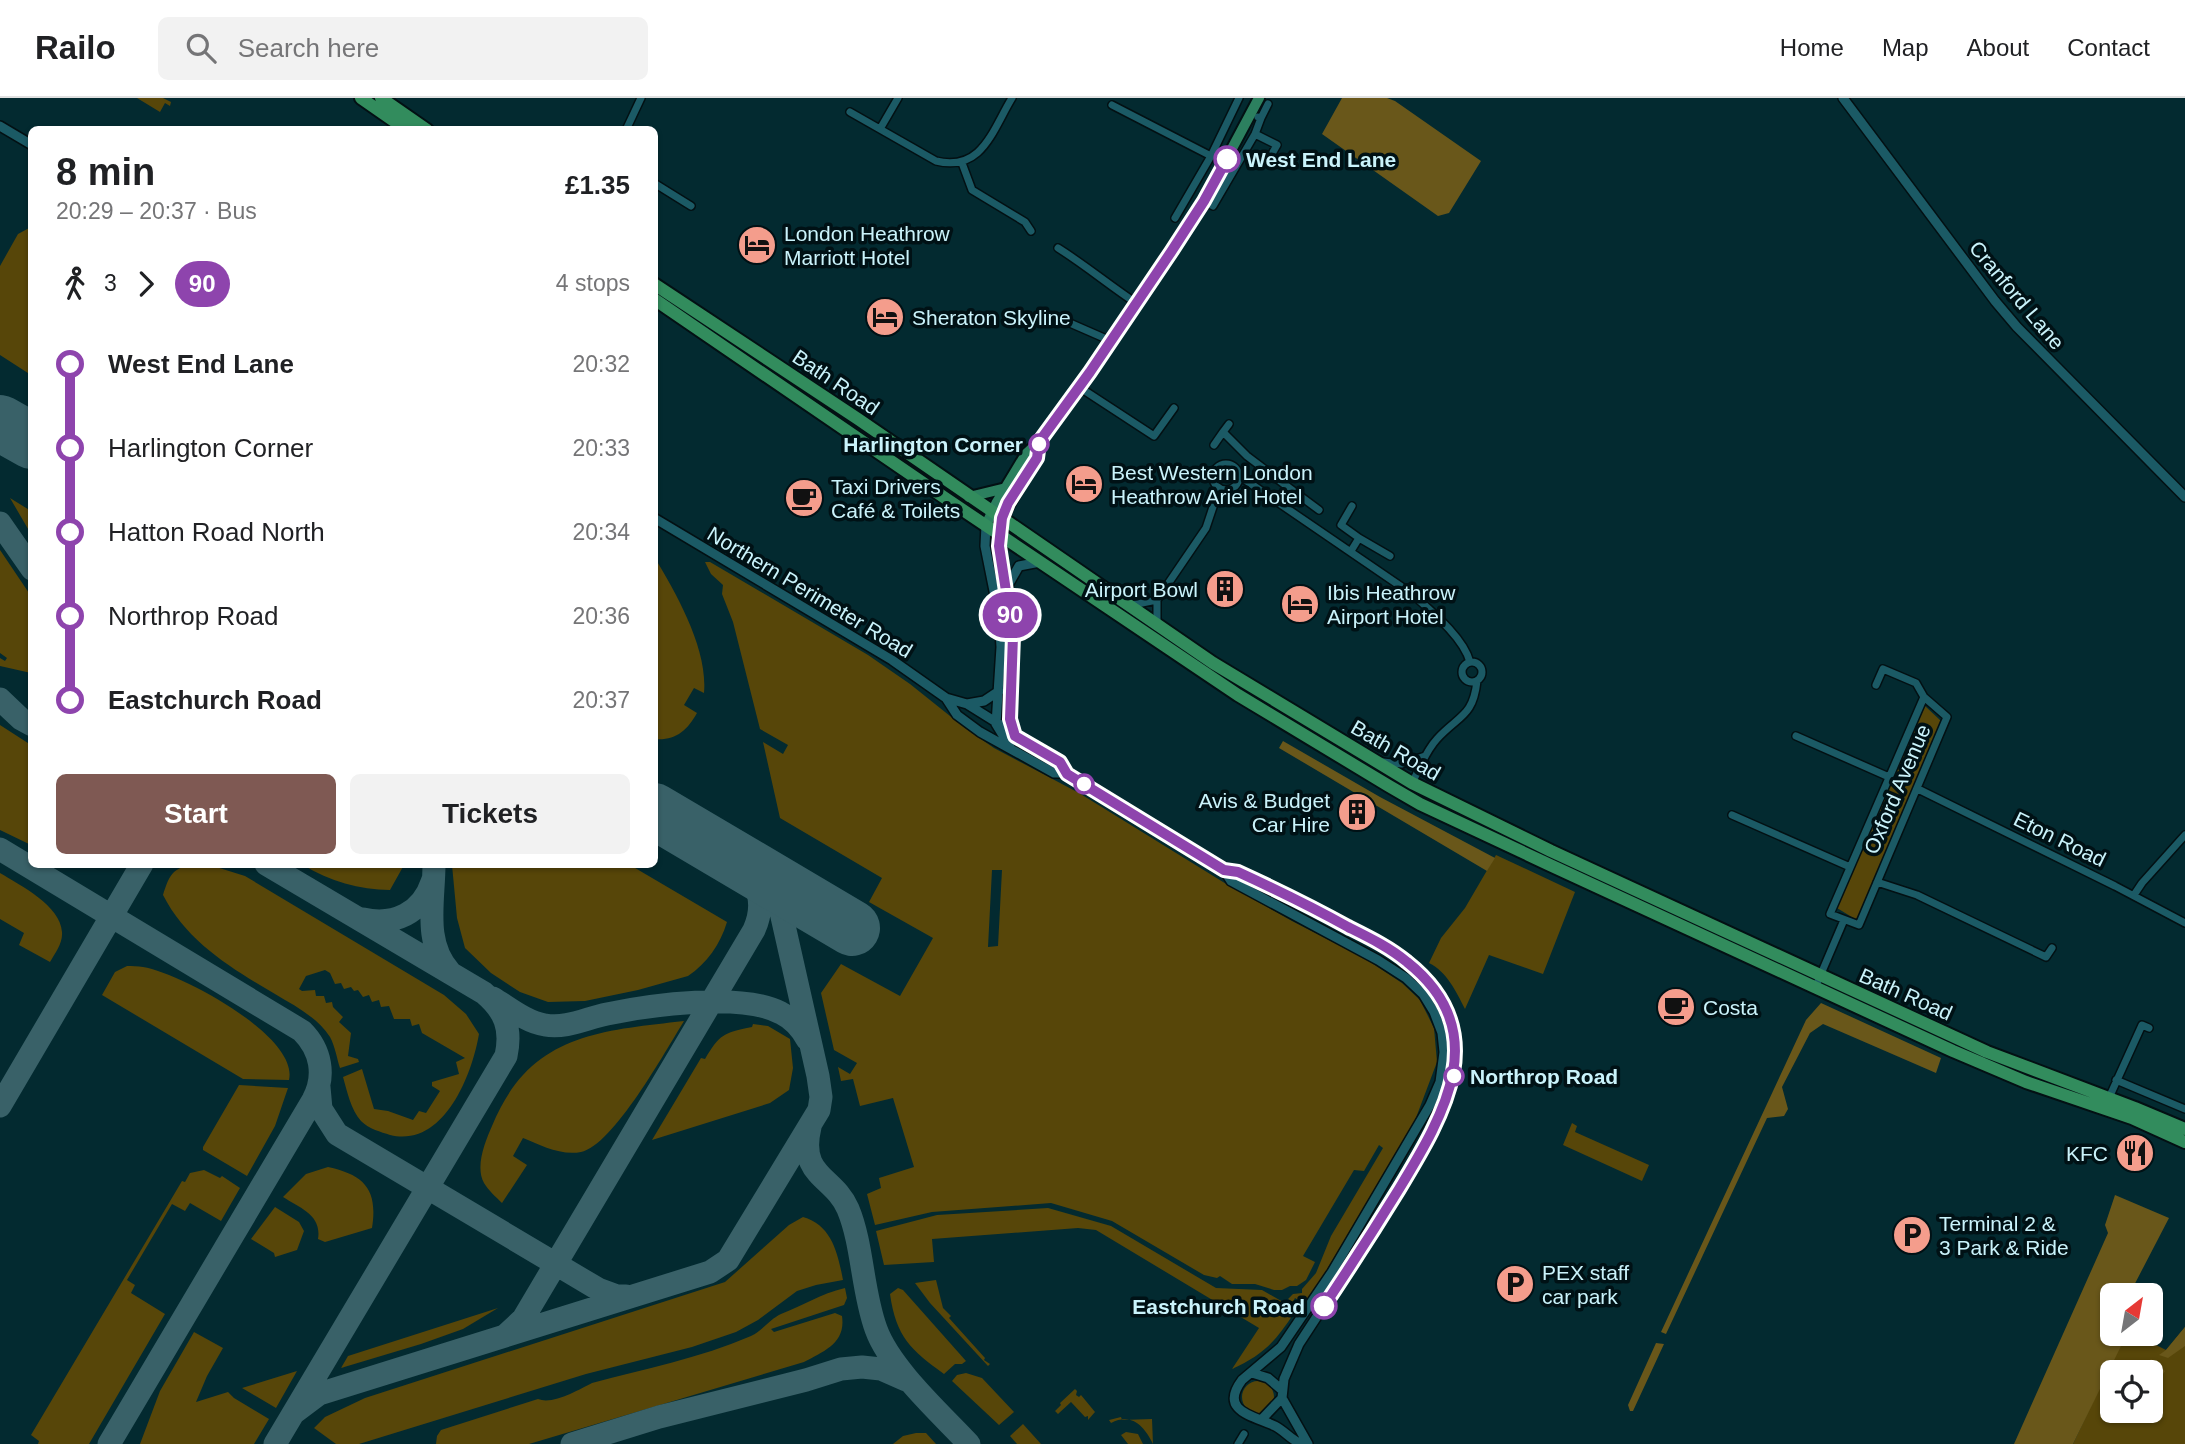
<!DOCTYPE html>
<html lang="en">
<head>
<meta charset="utf-8">
<style>
  body { margin:0; font-family:Helvetica,sans-serif; background:#f2f2f2; color:#202124; height:100vh; display:flex; flex-direction:column; font-size:26px; white-space:nowrap }
  * { box-sizing:border-box; margin:0 }
  p { font-size:23px; color:#757577 }
  .icon { flex:none; width:38px; height:38px; fill:none; stroke:currentColor; stroke-width:2; stroke-linecap:round; stroke-linejoin:round }
  .map { position:relative; flex:1; overflow:hidden }
  .drawer { position:absolute; left:28px; top:28px; width:630px; height:742px; display:flex; flex-direction:column; background:#fff; border-radius:10px; box-shadow:0 2px 5px #0004 }
  .drawer>* { flex:none }
  .badge { padding:0 14px; border-radius:23px; font-size:24px; line-height:46px }
  .needle { width:46px; rotate:31deg }
  .fabs { position:absolute; left:2100px; top:1185px; display:grid; gap:14px }
  .fabs a { display:grid; place-items:center; width:63px; height:63px; border-radius:10px; background:#fff; box-shadow:0 2px 5px #0004; font-size:35px }
  .map>.badge { position:absolute; translate:-50% -50%; box-shadow:0 0 0 4px #fff }
  .legs { display:flex; align-items:center; gap:10px; height:77px; padding:0 28px; font-size:23px }
  .legs p { margin-inline-start:auto }
  .overview { display:flex; align-items:center; justify-content:space-between; height:119px; padding:0 28px }
  h1 { font-size:38px; font-weight:800; line-height:52px }
  .primary-button { display:flex; gap:14px; margin-top:auto; padding:14px 28px }
  .primary-button a { flex:1; height:80px; border-radius:10px; background:#7f5953; color:#fff; font-size:28px; font-weight:800; line-height:80px; text-align:center }
  .primary-button a+a { background:#f2f2f2; color:#202124 }
  ul { padding:0 28px; list-style:none }
  li { display:flex; align-items:center; gap:24px; height:84px; font-size:26px }
  li i { display:grid; place-items:center; width:10px; height:100%; margin:0 9px; background:currentColor }
  li i::after { content:''; width:18px; height:18px; margin:-9px; border:5px solid; border-radius:50%; background:#fff }
  li p { margin-inline-start:auto }
  li:first-child i { background:linear-gradient(#0000 50%,currentColor 0) }
  li:last-child i { background:linear-gradient(currentColor 50%,#0000 0) }
  header { display:flex; align-items:center; gap:42px; box-sizing:border-box; height:98px; padding:0 35px; background:#fff; border-bottom:2px solid #e0e0e0 }
  header strong { font-size:33px }
  nav { display:flex; gap:38px; margin-inline-start:auto; font-size:24px }
  .search { width:490px; height:63px; background:#f2f2f2; display:flex; align-items:center; gap:18px; box-sizing:border-box; padding:0 24px; border-radius:10px; color:#757577; font-size:26px }
  .map>svg:first-child { display:block }
  .green { fill:#574609; fill-rule:evenodd }
  .forest { fill:#69571a }
  .lines { fill:none; stroke-linecap:round; stroke-linejoin:round }
  .taxiway { stroke:#396168; stroke-width:23 }
  .runway { stroke:#396168; stroke-width:56 }
  .minor-casing { stroke:#031013; stroke-width:10 }
  .tertiary-casing { stroke:#031013; stroke-width:12 }
  .primary-casing { stroke:#031013; stroke-width:14 }
  .trunk-casing { stroke:#031013; stroke-width:16 }
  .minor { stroke:#1b5a65; stroke-width:7 }
  .tertiary { stroke:#1b5a65; stroke-width:9 }
  .primary { stroke:#2c805f; stroke-width:10 }
  .trunk { stroke:#328c5d; stroke-width:12 }
  .line-1-casing { stroke:#fff; stroke-width:16 }
  .line-1 { stroke:#8e44ad; stroke-width:10 }
  .stop-1-dot { fill:#fff; stroke:#8e44ad; stroke-width:3.5 }
  .labels { text-anchor:middle; dominant-baseline:central; stroke-width:7; stroke-linejoin:round; paint-order:stroke }
  .stop-label { font-size:21px; font-weight:bold; fill:#caf3fb; stroke:#001115; text-anchor:start }
  .poi-label { font-size:21px; fill:#caf3fb; stroke:#001115; text-anchor:start }
  .street-label { font-size:21px; fill:#caf3fb; stroke:#001115 }
</style>
</head>
<body>
<header>
<strong>Railo</strong>
<div class="search"><svg class="icon" aria-label="search" viewBox="0 0 24 24"><circle cx="10" cy="10" r="6"/><path d="M15 15l6 6"/></svg>Search here</div>
<nav><a>Home</a><a>Map</a><a>About</a><a>Contact</a></nav>
</header>
<div class="map">
<svg width="2185" height="1346" viewBox="0 0 2185 1346">
  <rect width="100%" height="100%" fill="#032a30"/>
  <path class="green" d="M137 0H163L171 4 170 8 165 5 160 14Z
    M31 129H32L31 277 0 257V168L18 136Z
    M10 400 31 413V436Z
    M0 452 31 498V575L0 568V560L5 563 7 560 0 555Z
    M655 460C677 497 708 551 704 595L694 590 684 607 697 615C687 633 675 643 654 641Z
    M705 464H710L868 557 910 586 965 630 994 650 1079 695 1223 784 1292 823 1364 860 1402 885 1420 902 1434 930 1437 964 1414 1025 1307 1205H1303L1295 1200 1293 1204 1288 1201 1293 1196 1302 1195V1191L1316 1175 1331 1138 1383 1050 1379 1047 1364 1073 1354 1072 1303 1158 1315 1164 1306 1182 1297 1188H1290L1282 1192H1274L1255 1186H1232L1220 1178 1217 1180 1204 1177 1112 1123 1051 1105 932 1114 875 1127 867 1096 881 1090 879 1080 914 1069 893 1000 860 1008 853 981 841 983 838 969 850 976 857 965 834 952 821 895 841 866 900 898 933 840 869 804 882 780 780 720 763 644 783 656 788 647 760 631 733 524 722 496 723 487 711 476ZM992 772H1002L998 848 988 849Z
    M1925 608 1941 623V626L1858 820 1855 821 1837 810Z
    M0 627 31 647V747L0 732Z
    M1496 757 1575 794 1543 876 1489 857 1465 911C1456 893 1447 874 1429 865L1441 840 1465 810Z
    M192 767 213 768 245 778 444 897 466 916 479 936C472 977 444 1050 390 1037 381 1034 369 1031 361 1023 351 1012 347 993 343 979L362 971 374 1011 388 1013 413 1022 419 1013 426 1015 440 993 432 988V984L459 976 456 964 465 960 422 935 419 926 412 928 410 921H394L389 908 381 909 379 902 372 904 369 897 363 899 358 892 354 893 351 889 344 891 341 885 335 886 330 875 325 872 306 878 299 891 302 893 315 892 316 898H324L326 905 332 904 333 909 343 919 339 924 351 935 348 958 358 961 359 964 340 970C337 961 335 948 330 939 317 919 295 908 275 896 231 870 187 844 163 797 169 778 172 770 192 767Z
    M303 767 404 766V767L390 792C359 792 330 783 303 767Z
    M452 767H630L727 824C720 847 707 865 688 878L638 892 585 903 548 904 520 894 491 875 465 850 457 820Z
    M0 775C20 787 61 808 62 834 63 845 55 855 50 864L19 847 24 835 0 821Z
    M127 868C132 868 138 868 143 869 180 875 299 938 289 982L243 981 102 897 115 874Z
    M684 923C666 952 613 1048 581 1054 561 1058 540 1047 523 1040L513 1058 527 1067 502 1105C496 1099 488 1092 484 1085 475 1069 485 1044 492 1028 529 937 597 933 684 923Z
    M753 926 768 928 790 941 793 970 789 992 770 1005 652 1042 701 960 705 961C720 936 723 935 752 929Z
    M239 987 288 990 275 1028 247 1078 203 1052V1049Z
    M1572 1025 1577 1028 1575 1034 1649 1067 1642 1083 1563 1047Z
    M328 1069C365 1077 378 1092 372 1130L325 1144 318 1141C322 1117 300 1110 283 1099L306 1076Z
    M204 1072 220 1080 222 1078 240 1090 221 1123 190 1105 185 1113 172 1106 127 1182 135 1187 131 1195 165 1216 89 1346H38L39 1343 31 1337 182 1083 185 1084 190 1075Z
    M275 1109 299 1124 304 1133 297 1152 275 1159 274 1155 251 1141Z
    M1048 1110 1111 1128 1216 1190 1262 1192 1283 1204 1282 1205 1294 1215C1276 1243 1263 1257 1232 1271L1259 1230 1096 1132 1078 1130 932 1141 934 1164 884 1167 876 1133 937 1117Z
    M803 1119C832 1127 838 1156 843 1182L816 1187 797 1193 758 1222 736 1234 692 1249 586 1276 359 1346H336L314 1330 325 1319 365 1300 725 1184 789 1127Z
    M936 1182 943 1210 951 1218 949 1220 985 1260 984 1262 990 1266 988 1268 930 1205 915 1185Z
    M845 1190 847 1200 844 1207 771 1231 774 1234 835 1215 842 1218C846 1245 824 1253 804 1264L529 1346H436L437 1338 441 1332 538 1301C553 1307 578 1292 592 1285 645 1271 700 1260 751 1238 762 1233 770 1221 781 1216 804 1207 820 1196 845 1190Z
    M898 1190 903 1192 966 1263 962 1266H955L944 1276C911 1252 896 1239 890 1196Z
    M498 1210 463 1231 421 1246 341 1270 348 1258Z
    M2185 1229V1346H2073L2125 1236H2134L2166 1252ZM2112 1274H2151V1312H2112Z
    M194 1234 223 1250 207 1278 196 1304 228 1294 234 1300 269 1321 254 1346H140L160 1293Z
    M297 1273 276 1310 242 1290Z
    M966 1275 982 1280 1014 1314 999 1327 952 1283 957 1277Z
    M1242 1299a16 16 0 1 1 32 0a16 16 0 1 1-32 0Z
    M1075 1291 1077 1293 1076 1297 1079 1299 1081 1297 1095 1314 1088 1322V1318L1085 1319 1071 1304 1058 1316 1055 1313 1061 1307 1060 1305Z
    M1121 1319 1122 1322 1152 1321 1153 1346C1145 1330 1133 1314 1111 1325L1109 1322Z
    M1023 1326 1041 1346H1017L1010 1338Z
    M1126 1334 1138 1336 1143 1346H1128L1121 1337Z
    M916 1335H926L936 1346H893L903 1338Z"/>
  <path class="forest" d="M1342 0H1387L1395 3 1481 63 1449 115 1438 118 1322 36Z
    M1283 643 1380 699 1495 760 1487 773 1279 650Z
    M1821 905 1941 960 1936 975 1823 926 1810 935 1782 989 1788 1011 1784 1018 1767 1020 1666 1236 1661 1234 1806 922Z
    M2115 1097 2169 1120 2129 1197H2112V1236H2125L2121 1248 2073 1346H2014L2108 1135 2105 1127Z
    M2185 1229V1248L2168 1260 2159 1257 2166 1252Z
    M1656 1245 1664 1246 1633 1313H1630L1628 1307Z
    M2151 1261 2165 1273 2158 1284 2151 1279V1274L2141 1272Z"/>
  <g class="lines">
    <path class="taxiway" d="M0 425 32 471
      M0 601 21 621 32 627
      M0 751 302 933C321 952 326 978 313 1002L109 1346
      M266 766 484 895C505 913 512 930 506 958L275 1346
      M434 766C434 803 423 845 450 874
      M363 821C394 828 422 815 432 784
      M493 900C508 909 526 924 545 927 566 931 587 920 607 916 650 907 742 894 781 915 793 921 801 930 807 941
      M319 989 321 1011 337 1036 598 1191 617 1198H626
      M0 1008 142 766
      M810 1029C798 1079 834 1078 848 1111 863 1147 862 1193 876 1231 890 1270 940 1315 969 1346
      M507 1236 523 1221 754 832C766 806 758 783 740 764
      M295 1314 319 1296 710 1174 728 1162 819 1012 821 999 818 978 778 801 772 788 759 775
      M572 1346 659 1319 806 1282 841 1271 862 1269 881 1271 906 1282"/>
    <path class="runway" d="M0 325 32 343
      M654 713 852 830"/>
    <defs>
      <path id="minor" d="M1112 7 1211 58
        M850 14 936 63C982 74 992 33 1012 0
        M1258 19 1261 20 1268 6
        M1261 20 1255 36 1277 47 1273 54
        M880 31 898 0
        M626 32 641 0
        M962 65 972 92 1025 124 1031 133
        M654 85 691 108
        M1204 103 1213 108 1255 36
        M1175 120 1211 58 1239 0
        M1058 150C1085 167 1109 187 1136 205
        M1056 219 1111 243
        M1079 289 1154 338 1174 310
        M1229 326 1223 334 1247 358 1288 389 1277 404
        M1214 347 1223 334
        M1213 379a13 13 0 1 1 26 0a13 13 0 1 1-26 0Z
        M1238 377 1412 496C1431 513 1463 539 1470 564
        M1288 389 1319 412
        M1359 440 1390 458
        M1351 453 1359 440 1341 427 1352 408
        M1132 507 1157 502
        M1157 527V502L1206 430 1219 391
        M1462 574a10 10 0 1 1 20 0a10 10 0 1 1-20 0Z
        M1876 587 1883 571 1916 585 1924 599
        M1924 599 1947 619 1859 827 1830 816Z
        M1796 638 1889 679
        M1383 664 1402 666 1425 658
        M1412 685C1420 670 1425 654 1437 641 1459 617 1473 619 1477 583
        M1918 691 2115 788 2185 825
        M1732 717 1850 769
        M1877 784 1917 797 2046 859 2052 850
        M2134 797 2142 785 2185 737
        M1815 890 1844 822
        M2116 982 2185 1011
        M2108 1002 2142 927 2149 930
        M1238 1346 1244 1336"/>
      <path id="tertiary" d="M1843 0 1995 203 2017 229 2185 399
        M0 28 32 47
        M654 420 892 562 946 600 967 606 1060 664 1067 675 1224 772 1238 773 1334 821 1406 863 1423 879 1439 899 1450 921 1456 945 1455 971 1450 993 1436 1027 1380 1122 1299 1246 1284 1281 1282 1300 1261 1322
        M986 427 985 448 999 518 1001 549 996 626 1010 649
        M999 436C1000 471 1012 504 1013 539 1014 572 1005 606 1015 638
        M1007 489 1019 468 1040 464
        M946 600 957 617 980 634 1054 675H1067
        M967 606 984 603 999 593
        M1224 772 1231 783 1378 862 1406 880 1423 896 1434 914 1442 935 1444 954 1440 984 1430 1007 1332 1174 1281 1249 1242 1282C1218 1314 1255 1318 1275 1328 1285 1333 1292 1343 1302 1346
        M1252 1275 1268 1280 1282 1292
        M1282 1300 1308 1346"/>
      <path id="primary" d="M969 399 1006 390
        M986 427 997 404 1026 356 1039 344 1090 274 1204 103 1259 0
        M999 436C1005 400 1034 377 1039 344"/>
      <path id="trunk" d="M361 0 407 32
        M381 0 427 32
        M654 186 858 321 1213 565 1412 685 1551 753 1987 954 2135 1010 2185 1031
        M654 201 948 402 1238 597 1389 688 1420 706 1550 767 1953 953 2026 984 2132 1020 2185 1044"/>
    </defs>
    <use href="#minor" class="minor-casing"/>
    <use href="#tertiary" class="tertiary-casing"/>
    <use href="#primary" class="primary-casing"/>
    <use href="#trunk" class="trunk-casing"/>
    <use href="#minor" class="minor"/>
    <use href="#tertiary" class="tertiary"/>
    <use href="#primary" class="primary"/>
    <use href="#trunk" class="trunk"/>
  </g>
  <g class="lines">
    <defs>
      <path id="line-1" d="M1227 61 1204 103 1171 154 1090 274 1039 344 1037 360 1008 405 1002 420 999 448 1013 538 1010 621 1015 638 1060 664 1067 676 1224 772 1238 774C1275 791 1312 809 1348 829 1368 839 1389 849 1407 864 1494 933 1445 1015 1399 1091 1375 1130 1350 1169 1324 1208"/>
    </defs>
    <use href="#line-1" class="line-1-casing"/>
    <use href="#line-1" class="line-1"/>
  </g>
  <defs>
    <symbol id="hotel-disc" viewBox="-11 -11 22 22"><circle r="9.5" fill="#f49d8c" stroke="#001115"/><path d="M-6-4.5h1.5V1H6V5H4.5V3h-9V5H-6ZM-4 0a1.8 1.8 0 1 1 3.6 0ZM.5 0V-2.5h3Q6-2.5 6 0Z" fill="#111"/></symbol>
    <symbol id="cafe-disc" viewBox="-11 -11 22 22"><circle r="9.5" fill="#f49d8c" stroke="#001115"/><path d="M-5.5-4.5H6V0H3Q3 3.5 0 3.5H-2.5Q-5.5 3.5-5.5 0ZM3-3.2v2h1.7v-2ZM-6 4.5H4V6H-6Z" fill="#111"/></symbol>
    <symbol id="building-disc" viewBox="-11 -11 22 22"><circle r="9.5" fill="#f49d8c" stroke="#001115"/><path d="M-4-6H4V6H1V3H-1V6H-4ZM-2.5-4.3h1.7v1.8h-1.7ZM.8-4.3h1.7v1.8H.8ZM-2.5-1h1.7V.8h-1.7ZM.8-1h1.7V.8H.8Z" fill="#111"/></symbol>
    <symbol id="restaurant-disc" viewBox="-11 -11 22 22"><circle r="9.5" fill="#f49d8c" stroke="#001115"/><path d="M-5-6h1v4h1v-4h1v4h1v-4h1v5L-1.5 .5V6h-2V.5L-5-1ZM5-6V6H3V1.5H1.5Q1.5-4 5-6Z" fill="#111"/></symbol>
    <symbol id="parking-disc" viewBox="-11 -11 22 22"><circle r="9.5" fill="#f49d8c" stroke="#001115"/><path d="M-3.5-5.5H1a3.5 3.5 0 0 1 0 7H-1V5.5H-3.5ZM-1-3.4V-.6H.8a1.4 1.4 0 0 0 0-2.8Z" fill="#111"/></symbol>
  </defs>
  <g fill-rule="evenodd">
    <use href="#hotel-disc" x="735" y="125" width="44" height="44"/>
    <use href="#hotel-disc" x="863" y="197" width="44" height="44"/>
    <use href="#hotel-disc" x="1062" y="364" width="44" height="44"/>
    <use href="#cafe-disc" x="782" y="378" width="44" height="44"/>
    <use href="#building-disc" x="1203" y="469" width="44" height="44"/>
    <use href="#hotel-disc" x="1278" y="484" width="44" height="44"/>
    <use href="#building-disc" x="1335" y="692" width="44" height="44"/>
    <use href="#cafe-disc" x="1654" y="887" width="44" height="44"/>
    <use href="#restaurant-disc" x="2113" y="1033" width="44" height="44"/>
    <use href="#parking-disc" x="1890" y="1115" width="44" height="44"/>
    <use href="#parking-disc" x="1493" y="1164" width="44" height="44"/>
  </g>
  <g class="stop-1-dot">
    <circle cx="1227" cy="61" r="12"/>
    <circle cx="1039" cy="346" r="9"/>
    <circle cx="1084" cy="686" r="9"/>
    <circle cx="1454" cy="978" r="9"/>
    <circle cx="1324" cy="1208" r="12"/>
  </g>
  <g class="labels">
    <g class="stop-label">
      <text x="1246" y="61">West End Lane</text>
      <text x="1023" y="346" text-anchor="end">Harlington Corner</text>
      <text x="1470" y="978">Northrop Road</text>
      <text x="1305" y="1208" text-anchor="end">Eastchurch Road</text>
    </g>
    <g class="poi-label">
      <text x="784" y="135">London Heathrow<tspan x="784" dy="24">Marriott Hotel</tspan></text>
      <text x="912" y="219">Sheraton Skyline</text>
      <text x="1111" y="374">Best Western London<tspan x="1111" dy="24">Heathrow Ariel Hotel</tspan></text>
      <text x="831" y="388">Taxi Drivers<tspan x="831" dy="24">Café &amp; Toilets</tspan></text>
      <text x="1198" y="491" text-anchor="end">Airport Bowl</text>
      <text x="1327" y="494">Ibis Heathrow<tspan x="1327" dy="24">Airport Hotel</tspan></text>
      <text x="1330" y="702" text-anchor="end">Avis &amp; Budget<tspan x="1330" dy="24">Car Hire</tspan></text>
      <text x="1703" y="909">Costa</text>
      <text x="2108" y="1055" text-anchor="end">KFC</text>
      <text x="1939" y="1125">Terminal 2 &amp;<tspan x="1939" dy="24">3 Park &amp; Ride</tspan></text>
      <text x="1542" y="1174">PEX staff<tspan x="1542" dy="24">car park</tspan></text>
    </g>
    <g class="street-label">
      <text transform="translate(2017 197) rotate(50)">Cranford Lane</text>
      <text transform="translate(836 284) rotate(34)">Bath Road</text>
      <text transform="translate(810 494) rotate(31)">Northern Perimeter Road</text>
      <text transform="translate(1396 652) rotate(30)">Bath Road</text>
      <text transform="translate(1897 691) rotate(-67)">Oxford Avenue</text>
      <text transform="translate(2060 741) rotate(26)">Eton Road</text>
      <text transform="translate(1906 896) rotate(24)">Bath Road</text>
    </g>
  </g>
</svg>
<div class="fabs">
<a><svg class="needle" viewBox="-14 -14 28 28"><path d="M0-13l5 13h-10z" fill="#e53935"/><path d="M0 13l5-13h-10z" fill="#757577"/></svg></a>
<a><svg class="icon" aria-label="locate" viewBox="0 0 24 24"><circle cx="12" cy="12" r="6"/><path d="M12 2v4M12 18v4M2 12h4M18 12h4"/></svg></a>
</div>
<b class="badge" style="left:1010px;top:517px;background:#8e44ad;color:#fff">90</b>
<section class="drawer">
<div class="overview"><div><h1>8 min</h1><p>20:29 – 20:37 · Bus</p></div><b>£1.35</b></div>
<div class="legs"><svg class="icon" aria-label="walk" viewBox="0 0 24 24"><circle cx="13" cy="4" r="2"/><path d="M13 8l-2 6 4 7M11 14l-3 7M7 12l3-4h3l4 4"/></svg>3<svg class="icon" aria-label="forward" viewBox="0 0 24 24"><path d="M9 5l7 7-7 7"/></svg><b class="badge" style="background:#8e44ad;color:#fff">90</b><p>4 stops</p></div>
<ul>
<li><i style="color:#8e44ad"></i><b>West End Lane</b><p>20:32</p></li>
<li><i style="color:#8e44ad"></i><span>Harlington Corner</span><p>20:33</p></li>
<li><i style="color:#8e44ad"></i><span>Hatton Road North</span><p>20:34</p></li>
<li><i style="color:#8e44ad"></i><span>Northrop Road</span><p>20:36</p></li>
<li><i style="color:#8e44ad"></i><b>Eastchurch Road</b><p>20:37</p></li>
</ul>
<div class="primary-button"><a>Start</a><a>Tickets</a></div>
</section>
</div>
</body>
</html>
